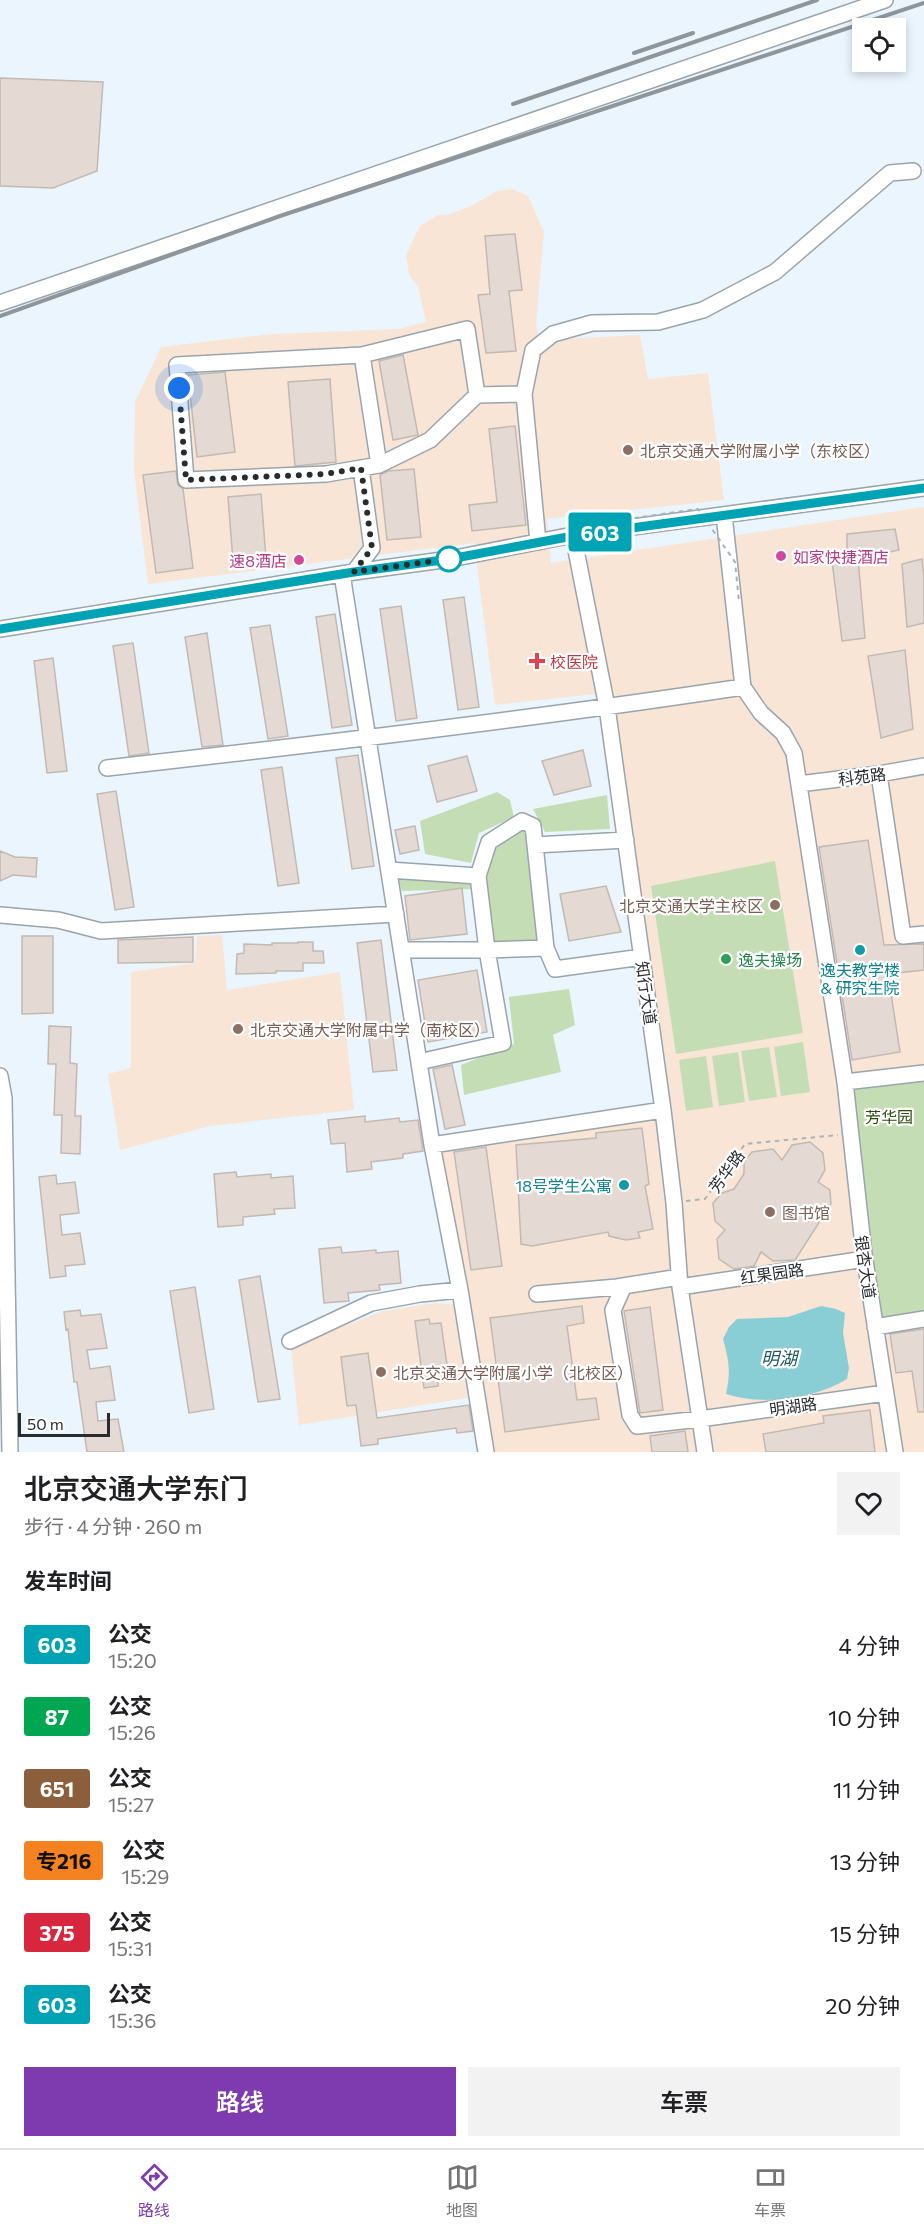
<!DOCTYPE html>
<html lang="zh">
<head>
<meta charset="utf-8">
<style>
  body { margin:0; font-family:Commissioner,"Noto Sans SC",sans-serif; background:#f2f2f2; color:#202124; height:100vh; display:flex; flex-direction:column; font-size:22px; white-space:nowrap }
  * { box-sizing:border-box; margin:0 }
  p { font-size:20px; color:#757577 }
  .icon { flex:none; width:33px; height:33px; fill:none; stroke:currentColor; stroke-width:2; stroke-linecap:round; stroke-linejoin:round }
  .map { position:relative; height:1452px; overflow:hidden }
  .sheet { display:flex; flex-direction:column; background:#fff; flex:1 }
  .sheet>* { flex:none }
  .badge { padding:0 12px; border-radius:4px; font-size:21px; line-height:39px }
  .buttons { position:absolute; left:852px; top:18px; display:grid; gap:12px }
  .buttons a { display:grid; place-items:center; width:54px; height:54px; border-radius:0px; background:#fff; box-shadow:0 3px 9px #0003; font-size:30px }
  .scale { position:absolute; left:18px; bottom:15px; width:92px; box-sizing:border-box; padding-left:6px; border:3px solid #282c2f; border-top:0; font-size:16px; line-height:21px; white-space:nowrap; color:#282c2f; -webkit-text-stroke:4px #fff; paint-order:stroke }
  .you { position:absolute; width:30px; height:30px; margin:-15px; border:4px solid #fff; border-radius:50%; background:#1a73e8; box-shadow:0 0 0 9px #1a73e833 }
  .map>.badge { position:absolute; translate:-50% -50%; box-shadow:0 0 0 3px #fff }
  h2 { padding:0 24px; font-size:22px; line-height:54px }
  .round { display:grid; place-items:center; flex:none; width:63px; height:63px; border-radius:0px; background:#f2f2f2 }
  .head { display:flex; align-items:center; justify-content:space-between; height:102px; padding:0 24px }
  h1 { font-size:28px; font-weight:600; line-height:45px }
  .button { display:flex; gap:12px; margin-top:auto; padding:12px 24px }
  .button a { flex:1; height:69px; border-radius:0px; background:#7d3baf; color:#fff; font-size:24px; font-weight:600; line-height:69px; text-align:center }
  .button a+a { background:#f2f2f2; color:#202124 }
  ul { padding:0; list-style:none }
  li { display:flex; align-items:center; gap:18px; height:72px; padding:0 24px }
  li div { flex:1 }
  li b { display:block; font-size:22px }
  li em { font-style:normal }
  li .badge { min-width:66px; font-weight:700; text-align:center }
  .tabs { display:flex; justify-content:space-around; align-items:center; height:84px; border-top:2px solid #e0e0e0; background:#fff; font-size:16px; color:#757577 }
  .tabs a { display:grid; justify-items:center; gap:3px }
  .tabs .on { color:#7d3baf }
  .map>svg:first-child { display:block }
  .education { fill:#f9e5d6 }
  .green { fill:#c5ddb5 }
  .water { fill:#8aced5 }
  .building { fill:#e4dad3; stroke:#c2b9b2; stroke-width:1.5 }
  .lines { fill:none; stroke-linecap:round; stroke-linejoin:round }
  .minor-casing { stroke:#9aa4ab; stroke-width:18 }
  .path { stroke:#aab2b9; stroke-width:2; stroke-dasharray:4.5 4.5; stroke-linecap:butt }
  .minor { stroke:#fff; stroke-width:15 }
  .rail { stroke:#8e969b; stroke-width:4 }
  .path-bridge { stroke:#aab2b9; stroke-width:2; stroke-dasharray:4.5 4.5; stroke-linecap:butt }
  .line-casing { stroke:#fff; stroke-width:14 }
  .line { stroke:#00a3b4; stroke-width:9 }
  .walk { stroke:#282c2f; stroke-width:6; stroke-dasharray:0 10.8 }
  .education-dot { fill:#8d6e63; stroke:#fff; stroke-width:2 }
  .hotel-dot { fill:#d1479c; stroke:#fff; stroke-width:2 }
  .stop-dot { fill:#fff; stroke:#00a3b4; stroke-width:3 }
  .health-dot { fill:#e0444e; stroke:#fff; stroke-width:2 }
  .culture-dot { fill:#0f9aa8; stroke:#fff; stroke-width:2 }
  .leisure-dot { fill:#2e9e5b; stroke:#fff; stroke-width:2 }
  .labels { text-anchor:middle; dominant-baseline:central; stroke-width:4.5; stroke-linejoin:round; paint-order:stroke }
  .education-label { font-size:16px; fill:#785e54; stroke:#fff; text-anchor:start }
  .hotel-label { font-size:16px; fill:#b23c85; stroke:#fff; text-anchor:start }
  .health-label { font-size:16px; fill:#be3a42; stroke:#fff; text-anchor:start }
  .street-label { font-size:16px; fill:#282c2f; stroke:#fff }
  .leisure-label { font-size:16px; fill:#27864d; stroke:#fff; text-anchor:start }
  .culture-label { font-size:16px; fill:#0d838f; stroke:#fff }
  .park-label { font-size:16px; fill:#2b4c09; stroke:#fff }
  .water-label { font-size:18px; font-style:italic; fill:#1f595f; stroke:#fff }
</style>
</head>
<body>
<div class="map">
<svg width="924" height="1452" viewBox="0 0 924 1452">
  <rect width="100%" height="100%" fill="#ebf5fd"/>
  <path class="education" d="M513 189 528 196 544 232 536 325 542 352 551 343 560 339 640 335 648 379 708 373 724 500 547 519 551 563 924 507V1452H482L473 1397 299 1425 291 1347 383 1311 435 1303 458 1305 432 1145 656 1106 596 694 495 705 474 543 148 584 134 470 135 402 161 347 272 334 398 329 426 322 418 287 409 274 406 255 420 226 438 215 450 214 471 206 497 191Z
    M222 935 227 990 340 972 354 1110 210 1126 120 1150 108 1074 131 1068V972L195 963 197 936Z"/>
  <path class="green" d="M497 792 510 800 514 817 479 833 471 863 425 854 420 821Z
    M607 795 610 829 545 832 533 809Z
    M519 829 527 832 538 943 492 946 483 878 492 849Z
    M775 861 803 1033 676 1054 651 886Z
    M397 875 470 878 473 889 402 891Z
    M569 989 575 1025 553 1035 561 1072 464 1095 461 1065 514 1044 509 997Z
    M803 1042 810 1092 781 1096 774 1047Z
    M769 1047 777 1097 749 1101 741 1051Z
    M738 1052 745 1102 719 1106 712 1056Z
    M706 1056 713 1107 686 1111 679 1060Z
    M924 1076V1316L874 1323 850 1081Z"/>
  <path class="water" d="M821 1306 836 1309 845 1313 843 1333 849 1368 847 1379C814 1399 763 1406 726 1394 731 1371 729 1361 723 1339L729 1327 737 1319 788 1317Z"/>
  <path class="building" d="M0 78 103 82 97 171 53 188 0 186Z
    M515 234 522 290 509 291 516 351 486 353 478 295 490 294 485 236Z
    M403 355 418 435 393 440 379 361Z
    M225 372 235 452 197 457 188 375Z
    M330 379 336 462 295 466 288 382Z
    M515 426 526 525 472 531 469 505 497 502 489 429Z
    M414 469 421 537 387 540 380 475 388 471Z
    M176 471 178 485 183 489 193 568 156 573 143 475Z
    M261 494 266 558 233 561 228 497Z
    M895 529 899 550 858 559 865 638 842 641 832 561 847 558V534Z
    M922 559 924 577V623L907 627 902 564Z
    M464 597 479 707 458 710 443 600Z
    M401 606 417 718 396 721 380 609Z
    M335 614 352 725 332 728 316 617Z
    M270 625 288 736 268 739 250 628Z
    M207 633 223 745 202 747 185 637Z
    M133 643 149 753 129 756 113 646Z
    M905 650 913 729 881 738 868 656Z
    M53 658 67 771 47 773 34 661Z
    M583 750 591 786 554 795 542 761Z
    M358 755 374 866 352 869 336 758Z
    M467 756 477 791 437 802 428 766Z
    M282 767 299 883 278 886 261 770Z
    M116 791 134 907 115 910 97 794Z
    M415 826 419 850 400 854 395 830Z
    M868 840 884 945 924 944V970L888 974 900 1052 852 1060 819 847Z
    M0 851 15 857 37 858 36 877 13 875 0 881Z
    M606 886 621 932 569 941 560 894Z
    M462 888 467 934 410 940 405 896Z
    M22 936H53V1013L22 1014Z
    M193 937V962L118 963V940Z
    M381 940 397 1070 373 1072 357 943Z
    M298 942H313V951H323L324 963H303V971H276V973L236 974 237 954 244 953V944L272 945V943H298Z
    M477 970 487 1032 428 1042 418 980Z
    M49 1026 71 1027 70 1063 77 1064 75 1116H81L80 1154 61 1153 62 1115H54L56 1064H48Z
    M452 1065 465 1125 445 1129 433 1069Z
    M365 1116V1122L399 1118 400 1122 418 1120 423 1151 403 1154V1158L371 1162 372 1169 347 1172 345 1143 331 1144 328 1120Z
    M642 1128 649 1184 645 1186 653 1229 638 1232 640 1238 626 1240 609 1236 608 1232 532 1246 521 1244 516 1145 596 1138V1133Z
    M810 1142 823 1153 825 1170 818 1182 830 1190 831 1204 795 1260 773 1261 761 1252 754 1266 734 1269 719 1259 717 1239 725 1230 715 1221 713 1203 722 1193 734 1189 744 1174V1162L752 1152 773 1149 782 1160 792 1145Z
    M486 1147 502 1266 471 1270 454 1152Z
    M236 1172 237 1177 271 1174V1178L293 1176 295 1208 274 1209 275 1214 243 1217V1225L218 1227 214 1174Z
    M56 1175 57 1184 75 1182 79 1213 60 1215 62 1235 80 1233 85 1264 65 1266 66 1276 50 1278 39 1177Z
    M341 1247 342 1253 376 1250V1253L398 1251 401 1283 379 1285 380 1290 348 1293 349 1301 324 1303 319 1249Z
    M260 1276 280 1399 258 1402 239 1280Z
    M195 1287 214 1409 189 1413 170 1291Z
    M582 1306 584 1323 567 1326 577 1400 596 1398 599 1419 505 1432 490 1318Z
    M650 1307 663 1410 640 1413 624 1311Z
    M80 1310 81 1316 101 1314 107 1348 87 1350 90 1369 110 1366 115 1400 96 1402 98 1421 118 1419 124 1452H87L77 1382H74L68 1329 66 1330 64 1312Z
    M429 1319 430 1324 441 1323 449 1379 438 1381V1386L424 1388 415 1321Z
    M924 1329V1412H918L912 1371 896 1373 890 1334Z
    M368 1353 377 1418 469 1405 473 1431 457 1433 456 1428 378 1439V1444L361 1446 356 1405 347 1406 341 1357Z
    M870 1410 875 1452H766L763 1434 824 1423 823 1416Z
    M685 1431 688 1452H652L650 1436Z"/>
  <g class="lines">
    <defs>
      <path id="minor" d="M0 303 885 0
        M362 355 379 465 430 440 477 395 524 394
        M379 465 326 474 186 480 177 365 362 355 467 329 477 395
        M724 515 743 687 761 713 783 733 794 753 845 1082 864 1254 895 1452
        M573 535 607 707 663 1110 674 1203 680 1287 705 1452
        M538 542 524 394 533 350 553 334 592 323 658 322 703 310 775 272 890 173 913 171
        M354 572 372 548 361 468
        M342 574 432 1145 460 1290 486 1452
        M0 629 354 572 450 559 573 535 924 488
        M107 768C319 744 531 719 743 687
        M879 774 903 936 924 934
        M799 784 879 774 924 766
        M535 845 626 840
        M389 870 478 876 487 950 546 948 555 969 642 957
        M478 876 489 842 522 821 533 826 546 948
        M0 915 58 920 101 931 396 914
        M401 950H487L503 1043 419 1062
        M0 1076 4 1098 10 1452
        M845 1082 924 1073
        M432 1145 663 1110
        M624 1286 613 1310 630 1415 637 1426 700 1419 885 1393
        M680 1287 865 1259
        M537 1294 617 1287 679 1277
        M875 1327 924 1319
        M290 1341 371 1303 420 1294 460 1290"/>
    </defs>
    <use href="#minor" class="minor-casing"/>
    <path class="path" d="M686 1201 705 1199 745 1144 838 1135"/>
    <use href="#minor" class="minor"/>
    <path class="rail" d="M634 53 693 33
      M513 104 817 0
      M0 316 280 216 924 3"/>
    <path class="path-bridge" d="M634 518 698 509 735 562 739 602"/>
  </g>
  <g class="lines">
    <defs>
      <path id="line" d="M0 629 354 572 450 559 573 536 924 488"/>
    </defs>
    <use href="#line" class="line-casing"/>
    <use href="#line" class="line"/>
    <path class="walk" d="M179 388 186 480 326 474 361 468 372 548 354 572 449 559"/>
  </g>
  <g class="education-dot">
    <circle cx="628" cy="450" r="6"/>
    <circle cx="775" cy="905" r="6"/>
    <circle cx="238" cy="1029" r="6"/>
    <circle cx="770" cy="1212" r="6"/>
    <circle cx="381" cy="1372" r="6"/>
  </g>
  <g class="hotel-dot">
    <circle cx="781" cy="556" r="6"/>
    <circle cx="299" cy="560" r="6"/>
  </g>
  <circle class="stop-dot" cx="449" cy="559" r="12"/>
  <path class="health-dot" d="M534 652h6v6h6v6h-6v6h-6v-6h-6v-6h6z"/>
  <g class="culture-dot">
    <circle cx="860" cy="950" r="6"/>
    <circle cx="624" cy="1185" r="6"/>
  </g>
  <circle class="leisure-dot" cx="726" cy="959" r="6"/>
  <g class="labels">
    <g class="education-label">
      <text x="640" y="450">北京交通大学附属小学（东校区）</text>
      <text x="763" y="905" text-anchor="end">北京交通大学主校区</text>
      <text x="250" y="1029">北京交通大学附属中学（南校区）</text>
      <text x="782" y="1212">图书馆</text>
      <text x="393" y="1372">北京交通大学附属小学（北校区）</text>
    </g>
    <g class="hotel-label">
      <text x="793" y="556">如家快捷酒店</text>
      <text x="287" y="560" text-anchor="end">速8酒店</text>
    </g>
    <g class="health-label">
      <text x="550" y="661">校医院</text>
    </g>
    <g class="street-label">
      <text transform="translate(862 776) rotate(-7)">科苑路</text>
      <text transform="translate(647 993) rotate(82)">知行大道</text>
      <text transform="translate(726 1171) rotate(-54)">芳华路</text>
      <text transform="translate(866 1267) rotate(82)">银杏大道</text>
      <text transform="translate(772 1273) rotate(-8)">红果园路</text>
      <text transform="translate(793 1406) rotate(-8)">明湖路</text>
    </g>
    <g class="leisure-label">
      <text x="738" y="959">逸夫操场</text>
    </g>
    <g class="culture-label">
      <text x="860" y="969">逸夫教学楼<tspan x="860" dy="18">&amp; 研究生院</tspan></text>
      <text x="612" y="1185" text-anchor="end">18号学生公寓</text>
    </g>
    <g class="park-label">
      <text x="889" y="1116">芳华园</text>
    </g>
    <g class="water-label">
      <text x="779" y="1358">明湖</text>
    </g>
  </g>
</svg>
<div class="buttons">
<a><svg class="icon" aria-label="locate" viewBox="0 0 24 24"><circle cx="12" cy="12" r="6"/><path d="M12 2v4M12 18v4M2 12h4M18 12h4"/></svg></a>
</div>
<div class="scale">50 m</div>
<div class="you" style="left:179px;top:388px"></div>
<b class="badge" style="left:600px;top:532px;background:#00a3b4;color:#fff">603</b>
</div>
<section class="sheet">
<div class="head"><div><h1>北京交通大学东门</h1><p>步行 · 4 分钟 · 260 m</p></div><a class="round"><svg class="icon" aria-label="heart" viewBox="0 0 24 24"><path d="M12 20l-8-8c-3-5 5-10 8-4 3-6 11-1 8 4z"/></svg></a></div>
<h2>发车时间</h2>
<ul>
<li><span class="badge" style="background:#00a3b4;color:#fff">603</span><div><b>公交</b><p>15:20</p></div><em>4 分钟</em></li>
<li><span class="badge" style="background:#00a651;color:#fff">87</span><div><b>公交</b><p>15:26</p></div><em>10 分钟</em></li>
<li><span class="badge" style="background:#8b5e3c;color:#fff">651</span><div><b>公交</b><p>15:27</p></div><em>11 分钟</em></li>
<li><span class="badge" style="background:#f58220;color:#111">专216</span><div><b>公交</b><p>15:29</p></div><em>13 分钟</em></li>
<li><span class="badge" style="background:#d7263d;color:#fff">375</span><div><b>公交</b><p>15:31</p></div><em>15 分钟</em></li>
<li><span class="badge" style="background:#00a3b4;color:#fff">603</span><div><b>公交</b><p>15:36</p></div><em>20 分钟</em></li>
</ul>
<div class="button"><a>路线</a><a>车票</a></div>
</section>
<nav class="tabs">
<a class="on"><svg class="icon" aria-label="directions" viewBox="0 0 24 24"><path d="M12 3l9 9-9 9-9-9zM9 14v-3h6M13 9l2 2-2 2"/></svg>路线</a>
<a><svg class="icon" aria-label="map" viewBox="0 0 24 24"><path d="M3 6l6-2 6 2 6-2v14l-6 2-6-2-6 2zM9 4v14M15 6v14"/></svg>地图</a>
<a><svg class="icon" aria-label="tickets" viewBox="0 0 24 24"><path d="M3 7h18v10H3zM15 7v10"/></svg>车票</a>
</nav>
</body>
</html>
